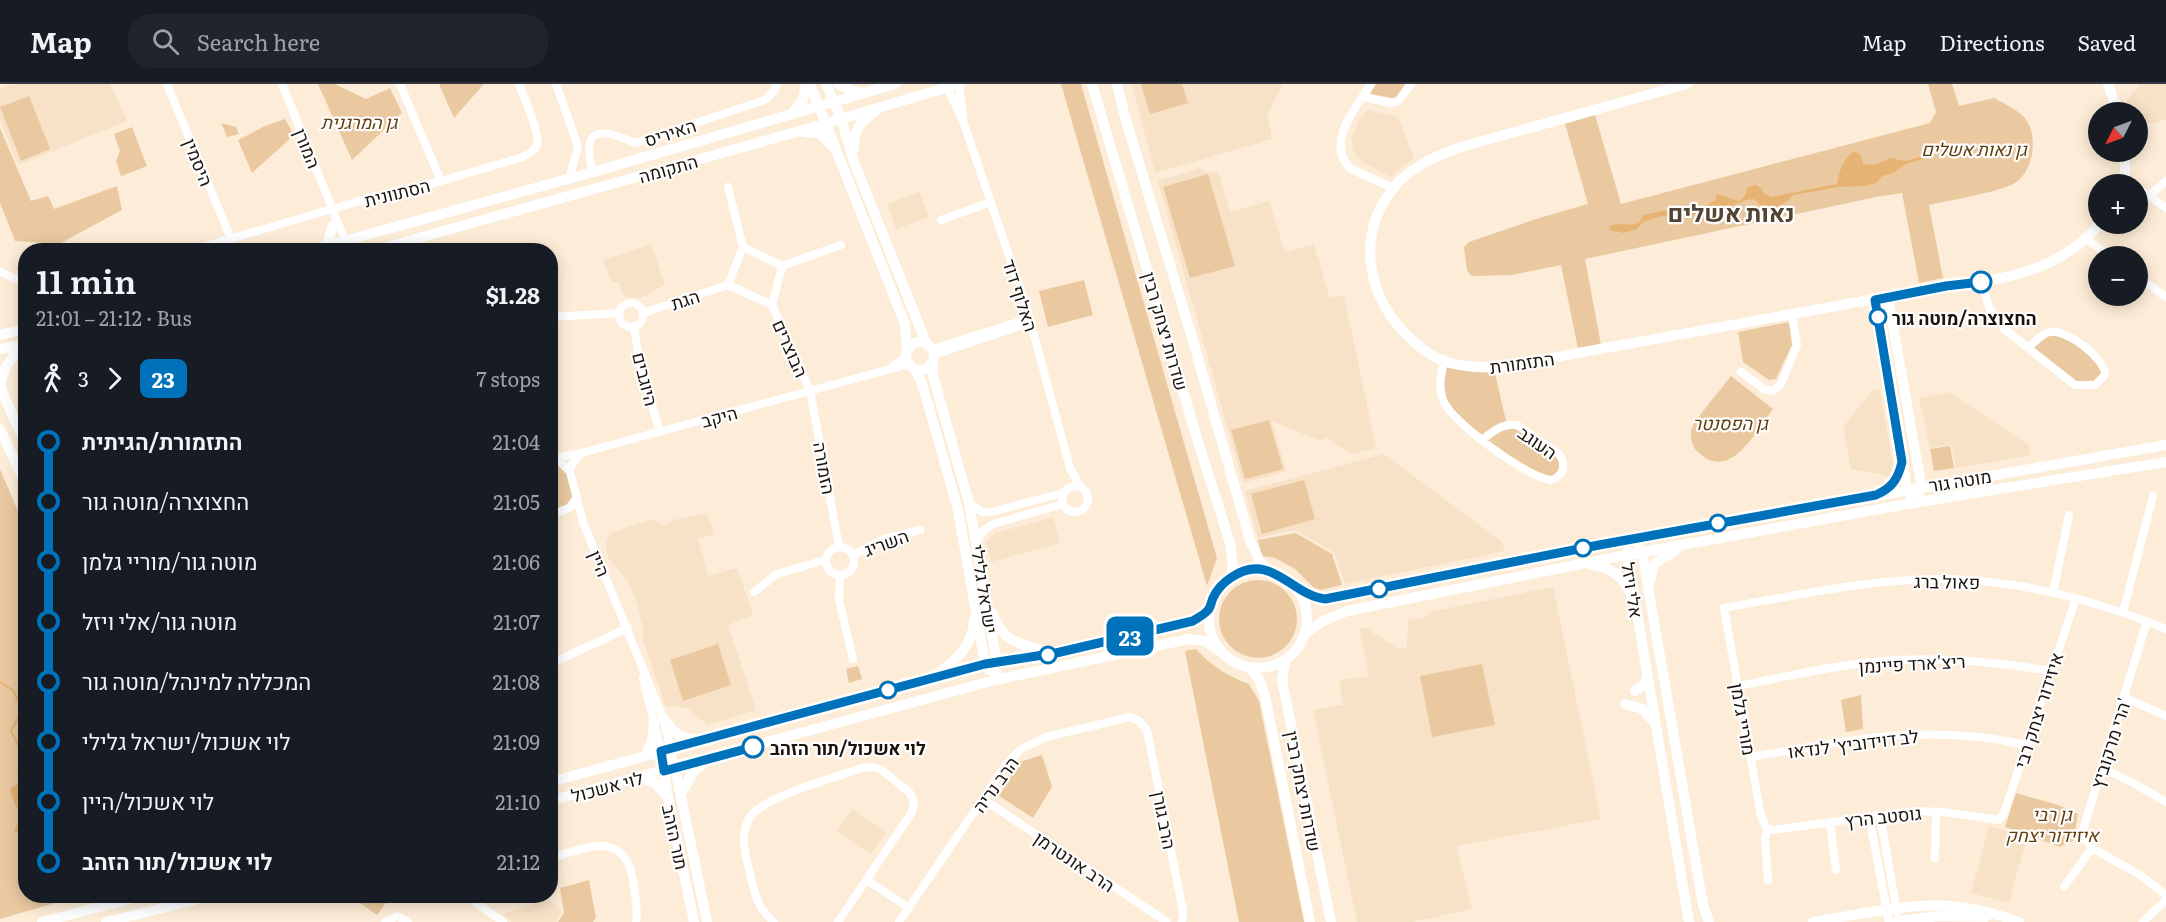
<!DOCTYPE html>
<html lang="en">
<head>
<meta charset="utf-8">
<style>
  body { margin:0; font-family:Literata,Heebo,serif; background:#20242c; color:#f1f3f6; height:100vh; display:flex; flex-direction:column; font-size:22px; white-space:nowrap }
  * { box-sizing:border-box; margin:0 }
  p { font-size:20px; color:#9ea1a6 }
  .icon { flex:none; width:33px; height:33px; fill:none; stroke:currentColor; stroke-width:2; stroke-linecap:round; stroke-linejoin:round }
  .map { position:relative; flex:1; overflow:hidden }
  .side { position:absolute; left:18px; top:159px; width:540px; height:660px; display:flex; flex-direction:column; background:#171b24; border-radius:24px; box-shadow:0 3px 15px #0003 }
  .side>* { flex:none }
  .badge { padding:0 12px; border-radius:9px; font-size:21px; line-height:39px }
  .needle { width:39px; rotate:228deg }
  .controls { position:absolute; left:2088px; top:18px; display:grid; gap:12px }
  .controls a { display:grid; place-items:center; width:60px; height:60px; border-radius:50%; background:#171b24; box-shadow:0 3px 15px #0003; font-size:30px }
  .map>.badge { position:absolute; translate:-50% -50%; box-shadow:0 0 0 3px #fff }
  .legs { display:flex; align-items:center; gap:9px; height:66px; padding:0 18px; font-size:20px }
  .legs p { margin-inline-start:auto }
  .overview { display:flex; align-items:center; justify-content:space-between; height:102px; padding:0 18px }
  h1 { font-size:33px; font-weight:600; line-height:45px }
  ul { padding:0 18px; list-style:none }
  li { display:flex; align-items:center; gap:21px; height:60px; font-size:22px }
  li i { display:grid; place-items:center; width:9px; height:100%; margin:0 8px; background:currentColor }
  li i::after { content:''; width:15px; height:15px; margin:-8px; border:4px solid; border-radius:50%; background:#171b24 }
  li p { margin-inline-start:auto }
  li:first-child i { background:linear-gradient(#0000 50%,currentColor 0) }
  li:last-child i { background:linear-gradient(currentColor 50%,#0000 0) }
  header { display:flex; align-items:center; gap:36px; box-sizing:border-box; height:84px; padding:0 30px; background:#171b24; border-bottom:2px solid #363941 }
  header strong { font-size:28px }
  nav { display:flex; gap:33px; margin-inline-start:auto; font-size:21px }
  .search { width:420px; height:54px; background:#20242c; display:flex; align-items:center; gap:15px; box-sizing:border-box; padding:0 21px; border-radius:24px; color:#9ea1a6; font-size:22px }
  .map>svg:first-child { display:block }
  .built { fill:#f7e1c7 }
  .green { fill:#eac9a1 }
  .water { fill:#e6b373 }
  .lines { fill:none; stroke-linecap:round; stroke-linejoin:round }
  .stream { stroke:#e6b373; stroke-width:2 }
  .street { stroke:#fff; stroke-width:8 }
  .secondary { stroke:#fff; stroke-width:10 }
  .line-1-casing { stroke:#fff; stroke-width:14 }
  .line-1 { stroke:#0072bc; stroke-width:9 }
  .stop-1-dot { fill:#fff; stroke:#0072bc; stroke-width:3 }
  .labels { text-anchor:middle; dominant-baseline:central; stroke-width:4.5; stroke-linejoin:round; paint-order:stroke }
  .park-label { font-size:18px; font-style:italic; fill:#603e0b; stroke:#fdfdfd }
  .street-label { font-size:18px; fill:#1a140d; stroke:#fdfdfd }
  .stop-label { font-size:18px; font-weight:bold; fill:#1a140d; stroke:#fdfdfd; text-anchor:start }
  .district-label { font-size:24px; font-weight:bold; fill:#514433; stroke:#fdfdfd }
</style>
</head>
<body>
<header>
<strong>Map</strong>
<div class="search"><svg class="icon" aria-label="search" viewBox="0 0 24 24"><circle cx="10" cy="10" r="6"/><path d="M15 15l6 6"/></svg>Search here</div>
<nav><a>Map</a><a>Directions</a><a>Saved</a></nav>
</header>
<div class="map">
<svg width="2166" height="838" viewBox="0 0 2166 838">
  <rect width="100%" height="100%" fill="#fdedd8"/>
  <path class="built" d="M13 0H110L127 37 18 81 0 35V5Z
    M1132 0H1283L1267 31 1272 55 1155 89Z
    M2138 0H2166V36L2138 42V28H2127L2124 20 2138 3Z
    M1367 26 1398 33 1414 73 1391 93 1362 78 1354 68 1351 55 1358 38Z
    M1200 84 1210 89 1218 87 1230 128 1269 117 1285 168 1314 160 1330 214 1344 211 1376 364 1351 370 1325 353 1321 357 1272 337 1286 387 1243 399 1158 97Z
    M920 108 929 133 896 145 887 120Z
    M651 160 665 201 641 214 624 213 619 198H612L603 176Z
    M1879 304 1893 379 1890 392 1851 385 1843 343 1872 307Z
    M1949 308 2029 361 2031 371 1956 384 1951 361 1930 364 1919 314Z
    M1384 370 1502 458 1505 467 1345 500 1335 469 1295 446 1258 454 1245 407Z
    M707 429 714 450 698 455 708 492 737 484 753 531 728 541 756 626 708 641 688 625 674 622 666 623 643 556V542L637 520 627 495 608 474 606 462 607 455 613 448 653 435 664 442 673 436Z
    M1053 433 1060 459 991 478 986 458 996 449Z
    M1553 503 1601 735 1457 762 1472 825 1412 838H1357L1313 626 1343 621 1339 596 1369 592 1359 544H1366L1399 565 1407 564 1408 536 1426 533 1429 528Z
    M852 725 886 748 871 770 837 747Z
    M1989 742 2027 752 2009 819 1971 809Z
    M549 815 561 827 556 838H512L503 830Z"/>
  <path class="green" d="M318 0H335L366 15 390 4 402 29 352 76Z
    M439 0H484L454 34Z
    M1061 0H1081L1217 474 1207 502Z
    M1141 0H1182L1188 19 1150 30Z
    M1376 0H1405L1397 13 1392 14 1370 10Z
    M1928 0H1952L1959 22 1994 14C2003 19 2014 24 2022 31 2039 47 2035 82 2018 97 2007 107 1946 117 1929 121L1943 194 1919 199 1902 109 1876 113 1585 175 1601 261 1578 265 1561 181 1512 191 1472 192 1467 187 1464 163 1469 158 1536 135 1588 120 1565 40 1595 31 1621 120 1930 39 1936 28Z
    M29 12 50 65 21 77 0 23Z
    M285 35 294 51 252 89 238 56 265 42Z
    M221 39 236 43 239 50 227 53Z
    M132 43 147 82 121 92 116 77 120 67 114 50Z
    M0 44 31 117 48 112 54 125 117 102 122 126 59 160 15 157 0 119Z
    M1208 90 1235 182 1190 194 1163 103Z
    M1084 196 1093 231 1048 243 1039 207Z
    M1789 238 1792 261 1776 295 1769 296 1743 278 1738 248Z
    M2048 251 2066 253 2097 277 2102 290 2094 299H2076L2033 264Z
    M1447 282 1473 288 1495 289 1506 337 1484 352C1473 344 1450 328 1446 316 1442 305 1445 292 1447 282Z
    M1731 292 1773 325C1756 347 1731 398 1699 369 1692 364 1689 352 1692 344 1696 334 1723 303 1731 292Z
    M1269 336 1283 385 1245 395 1231 346Z
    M1510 342 1516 344 1560 375 1559 389 1550 394 1538 391 1486 356 1497 347Z
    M1950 362 1954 384 1934 387 1930 365Z
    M550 375 565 382 576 415 573 421 551 431Z
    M0 385 25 444 26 812H79L0 835Z
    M1304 396 1315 435 1262 450 1251 410Z
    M1296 449 1332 470 1342 501 1321 506 1313 503 1295 485 1275 474 1262 472 1258 456Z
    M1219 535a39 39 0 1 1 78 0a39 39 0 1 1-78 0Z
    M718 560 731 601 683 617 670 576Z
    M1196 565C1211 582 1228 592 1249 600L1259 617 1304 838H1239L1185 567Z
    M1482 580 1495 641 1432 653 1420 592Z
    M858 582 862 595 849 599 846 585Z
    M1861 611 1863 645 1846 648 1841 616Z
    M1042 671 1052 703 1033 734 999 712 1020 678Z
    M2016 709 2058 721 2078 730 2073 757 2060 763 2005 743Z
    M589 796 596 834 593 838H558L564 829 560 804Z
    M350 812H391L377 831Z"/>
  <path class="water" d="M1854 67 1861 71 1863 80 1875 81 1890 74 1905 77 1930 70 1927 74 1906 80 1893 89 1882 92 1876 99 1865 102 1838 103 1793 111 1786 118 1777 123 1765 125 1754 115 1746 116 1717 128 1715 126 1704 130 1679 133 1662 132 1643 138 1637 145 1624 149 1609 146 1611 141C1622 139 1628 142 1639 139L1643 131 1672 125 1682 129 1703 124 1715 116 1717 110 1739 117 1745 112 1748 103 1756 101 1762 105 1763 109 1771 113 1837 100C1839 87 1843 76 1854 67Z
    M22 698H25V772L18 767 23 762 24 757 19 749 14 747C27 724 11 723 10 704Z"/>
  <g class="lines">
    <path class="stream" d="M0 598 14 607 22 627 11 647C17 659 28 674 18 686L22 698"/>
    <path class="street" d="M167 0 231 155
      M282 0 349 166
      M400 0 441 97
      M556 0 578 62 569 95
      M946 0 964 40 1025 218 1070 384 1080 402
      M959 0 963 33
      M1371 0C1356 24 1324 59 1351 85L1393 104
      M1363 13 1392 19 1398 17 1411 0
      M593 88C580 43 600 43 635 59L765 16 774 7 777 0
      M728 103 743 163
      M2138 104 2166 124
      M2150 111 2166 97
      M941 136 991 118
      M2086 155 2110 172
      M743 163 782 182 772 221 728 201Z
      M192 166 356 118 441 97 523 73C528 70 535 67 537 61 540 47 524 14 519 0
      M782 182 841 161
      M0 188 26 199
      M2138 193 2166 213
      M1981 198 1990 226 2004 245 2075 301H2095L2105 291C2105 274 2067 245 2050 248 2042 249 2034 259 2028 264
      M619 231a12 12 0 1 1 24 0a12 12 0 1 1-24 0Z
      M772 221 810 307 839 462
      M643 229 728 201
      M550 233 620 229
      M634 242 640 281 660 348
      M932 265 1022 237
      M933 271 1012 245 1030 236
      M1444 277C1441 290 1438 305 1444 318 1453 339 1528 394 1551 396 1564 392 1567 380 1558 369L1517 341C1503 339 1493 347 1482 356
      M893 282 906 273
      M1741 288 1764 305 1773 307 1781 300 1797 261 1792 231
      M550 375 581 369 909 280
      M553 375 560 378 570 388 583 438 663 634 675 684
      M570 388 571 382 581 369
      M1062 415a13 13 0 1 1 26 0a13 13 0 1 1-26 0Z
      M969 419 982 428H991L1063 409
      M550 431 569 424 576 415
      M977 457 984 446 993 440 1063 420
      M826 477a14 14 0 1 1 28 0a14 14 0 1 1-28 0Z
      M853 471 884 455 920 446
      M840 491 839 516 853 575
      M754 508 777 490 825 476
      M2053 509 2069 431
      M2123 528 2153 412
      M2147 537 2083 746 2084 753 2092 764 2140 791 2166 811
      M550 580 628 544
      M643 594 661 667
      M1738 602C1786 593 1834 581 1882 577 1939 572 1995 578 2051 587
      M2124 613 2166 632
      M1751 673C1846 657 1930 638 2026 661
      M2102 684 2135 700 2166 718
      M983 715 1167 838
      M1880 731 1897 828
      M1869 732 1889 838
      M1830 738 1836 786
      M1767 745 1761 732 1724 524C1798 511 1874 494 1949 495 2024 497 2097 517 2166 545
      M1767 745 1773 746 1914 727 1943 728 1999 736 2004 729 2076 514
      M1767 745 1765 755 1768 796
      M550 774C566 770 585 762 601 762 628 762 633 789 635 810 636 819 638 829 636 838
      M1935 774 1936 728
      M867 796 909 824
      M2064 803 2092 764
      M472 812 475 818 503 838
      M385 838 397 832 408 838
      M774 838C756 823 754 807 749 785 745 769 740 750 749 735 760 713 837 693 862 684L873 683 882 686 910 709 914 718 912 728 838 838
      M899 838 1008 678 1021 665 1046 653 1130 633 1139 637 1147 646 1183 827 1182 838
      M2143 838 2166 816"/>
    <path class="secondary" d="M810 0 905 240 907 267
      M826 0 841 34 854 78 927 261
      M838 0 852 7 864 9
      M1092 0 1199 361 1230 459 1233 482 1229 495
      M1117 0 1125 33 1191 250 1250 456 1259 476 1269 487
      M1687 0 1461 63C1436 72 1409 83 1392 106 1355 154 1368 215 1410 254 1420 264 1431 272 1444 277 1466 285 1489 283 1512 281L1946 202C2006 195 2058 188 2100 140
      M2108 0 2118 28
      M791 31 803 16 806 0
      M804 48 819 49 833 63
      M854 65C853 47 860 37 876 27
      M2125 100V68
      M321 164 328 158 333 141
      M312 166 593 88 895 0
      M376 166 800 47 959 0
      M1888 214 1921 400 1919 409
      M1875 216 1907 405 1911 411
      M0 251 26 245
      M906 272a14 14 0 1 1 28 0a14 14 0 1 1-28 0Z
      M0 265 26 260
      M933 276V292L969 419 997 580 995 596
      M914 285 921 297 928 320 958 426 985 580 989 586
      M0 303 26 361
      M0 304C3 284 9 274 26 262
      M0 345 26 401
      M1882 408C1894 403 1898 393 1901 381
      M1639 464 1642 468 1703 821 1709 838
      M1628 467V476L1689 838
      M1592 481C1611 483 1624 493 1631 511
      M1209 535a49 49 0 1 1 98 0a49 49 0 1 1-98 0Z
      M1650 498 1654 480 1676 466
      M1297 504 1314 514 1325 515 1599 461 2166 361
      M992 529C1003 559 1021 561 1050 568
      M1304 551 1323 537 1347 527 1621 472 1907 420 2166 378
      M1286 576 1282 596 1331 838
      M1250 584 1259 595 1265 612 1310 838
      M937 590C956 576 973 562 974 536
      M1635 607 1644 601 1647 593
      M1625 620 1643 625 1654 638
      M663 634C673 648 678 654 695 655
      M661 667 668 713 694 838
      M645 672 652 658 654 639
      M675 684 707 838
      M638 693 655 699 667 712
      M550 698 985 580 1056 569 1193 537 1209 526
      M681 710 693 688 705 678
      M550 717 995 596 1189 555 1205 557 1220 567
      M42 838 141 812
      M106 838 210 812
      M1813 838C1858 831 1905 819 1951 822 1975 824 1997 830 2019 838
      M1891 838 1939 832 1986 833"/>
  </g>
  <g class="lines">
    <defs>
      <path id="line-1" d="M753 663 664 687 661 667 985 580 1056 569 1193 537C1197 534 1204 531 1208 526 1211 523 1211 518 1213 514 1217 505 1224 498 1232 493 1271 467 1291 511 1325 515L1599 461 1876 411C1892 404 1898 395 1902 378L1875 216 1946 202 1981 198"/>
    </defs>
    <use href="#line-1" class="line-1-casing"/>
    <use href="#line-1" class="line-1"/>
  </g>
  <g class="stop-1-dot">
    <circle cx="1981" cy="198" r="10"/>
    <circle cx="1878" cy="233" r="8"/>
    <circle cx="1718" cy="439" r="8"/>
    <circle cx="1583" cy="464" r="8"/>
    <circle cx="1379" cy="505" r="8"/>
    <circle cx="1048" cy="571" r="8"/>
    <circle cx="888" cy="606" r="8"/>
    <circle cx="753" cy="663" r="10"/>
  </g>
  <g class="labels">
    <g class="park-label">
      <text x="359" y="37">גן המרגנית</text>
      <text x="1974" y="64">גן נאות אשלים</text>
      <text x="1730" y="338">גן הפסנטר</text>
      <text x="2052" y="729">גן רבי<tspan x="2052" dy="21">איזידור יצחק</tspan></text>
    </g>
    <g class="street-label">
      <text transform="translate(670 48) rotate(-18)">האיריס</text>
      <text transform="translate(308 64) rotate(68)">המורן</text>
      <text transform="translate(199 78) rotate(68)">היסמין</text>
      <text transform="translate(668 84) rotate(-16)">התקומה</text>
      <text transform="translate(397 108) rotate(-14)">הסתוונית</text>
      <text transform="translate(1021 211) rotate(72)">האלוף דוד</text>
      <text transform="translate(685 215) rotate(-18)">הגת</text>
      <text transform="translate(1166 247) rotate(74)">שדרות יצחק רבין</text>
      <text transform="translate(791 264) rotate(66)">הבוצרים</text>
      <text transform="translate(1522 278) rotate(-8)">התזמורת</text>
      <text transform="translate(646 295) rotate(76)">היוגבים</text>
      <text transform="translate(719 332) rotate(-15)">היקב</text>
      <text transform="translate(1538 358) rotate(35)">העוגב</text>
      <text transform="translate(825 384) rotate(80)">הזמורה</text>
      <text transform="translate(1960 396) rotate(-9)">מוטה גור</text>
      <text transform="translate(886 458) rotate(-20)">השריג</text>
      <text transform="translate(600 479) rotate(67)">היין</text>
      <text transform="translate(1947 497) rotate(1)">פאול ברג</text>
      <text transform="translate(985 505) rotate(81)">ישראל גלילי</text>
      <text transform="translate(1633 506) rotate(81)">אלי ויזל</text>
      <text transform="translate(1912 579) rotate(-3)">ריצ'ארד פיינמן</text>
      <text transform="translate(2038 626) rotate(-72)">איזידור יצחק רבי</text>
      <text transform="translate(1744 635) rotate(80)">מוריי גלמן</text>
      <text transform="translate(1853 659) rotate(-7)">לב דוידוביץ' לנדאו</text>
      <text transform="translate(2110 659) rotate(-72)">הרי מרקוביץ'</text>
      <text transform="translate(995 700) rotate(-54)">הרב נריה</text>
      <text transform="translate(607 702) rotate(-15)">לוי אשכול</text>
      <text transform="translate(1304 707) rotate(79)">שדרות יצחק רבין</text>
      <text transform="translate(1883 732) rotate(-6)">גוסטב הרץ</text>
      <text transform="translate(1165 736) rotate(79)">הרב גורן</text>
      <text transform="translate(676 753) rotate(78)">תור הזהב</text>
      <text transform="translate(1075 777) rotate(34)">הרב אונטרמן</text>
    </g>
    <g class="stop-label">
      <text x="1892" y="233">החצוצרה/מוטה גור</text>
      <text x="770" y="663">לוי אשכול/תור הזהב</text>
    </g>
    <g class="district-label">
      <text x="1731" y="127">נאות אשלים</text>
    </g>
  </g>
</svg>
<div class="controls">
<a><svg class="needle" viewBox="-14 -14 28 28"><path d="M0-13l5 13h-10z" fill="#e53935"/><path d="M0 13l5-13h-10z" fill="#9ea1a6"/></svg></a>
<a>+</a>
<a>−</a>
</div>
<b class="badge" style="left:1130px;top:552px;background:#0072bc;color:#fff">23</b>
<section class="side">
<div class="overview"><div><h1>11 min</h1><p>21:01 – 21:12 · Bus</p></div><b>$1.28</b></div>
<div class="legs"><svg class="icon" aria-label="walk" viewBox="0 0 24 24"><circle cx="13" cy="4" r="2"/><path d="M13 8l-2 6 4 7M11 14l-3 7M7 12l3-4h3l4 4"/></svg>3<svg class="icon" aria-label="forward" viewBox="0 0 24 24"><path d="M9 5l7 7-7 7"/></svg><b class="badge" style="background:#0072bc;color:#fff">23</b><p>7 stops</p></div>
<ul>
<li><i style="color:#0072bc"></i><b>התזמורת/הגיתית</b><p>21:04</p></li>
<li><i style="color:#0072bc"></i><span>החצוצרה/מוטה גור</span><p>21:05</p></li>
<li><i style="color:#0072bc"></i><span>מוטה גור/מוריי גלמן</span><p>21:06</p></li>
<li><i style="color:#0072bc"></i><span>מוטה גור/אלי ויזל</span><p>21:07</p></li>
<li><i style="color:#0072bc"></i><span>המכללה למינהל/מוטה גור</span><p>21:08</p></li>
<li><i style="color:#0072bc"></i><span>לוי אשכול/ישראל גלילי</span><p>21:09</p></li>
<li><i style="color:#0072bc"></i><span>לוי אשכול/היין</span><p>21:10</p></li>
<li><i style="color:#0072bc"></i><b>לוי אשכול/תור הזהב</b><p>21:12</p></li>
</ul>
</section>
</div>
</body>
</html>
